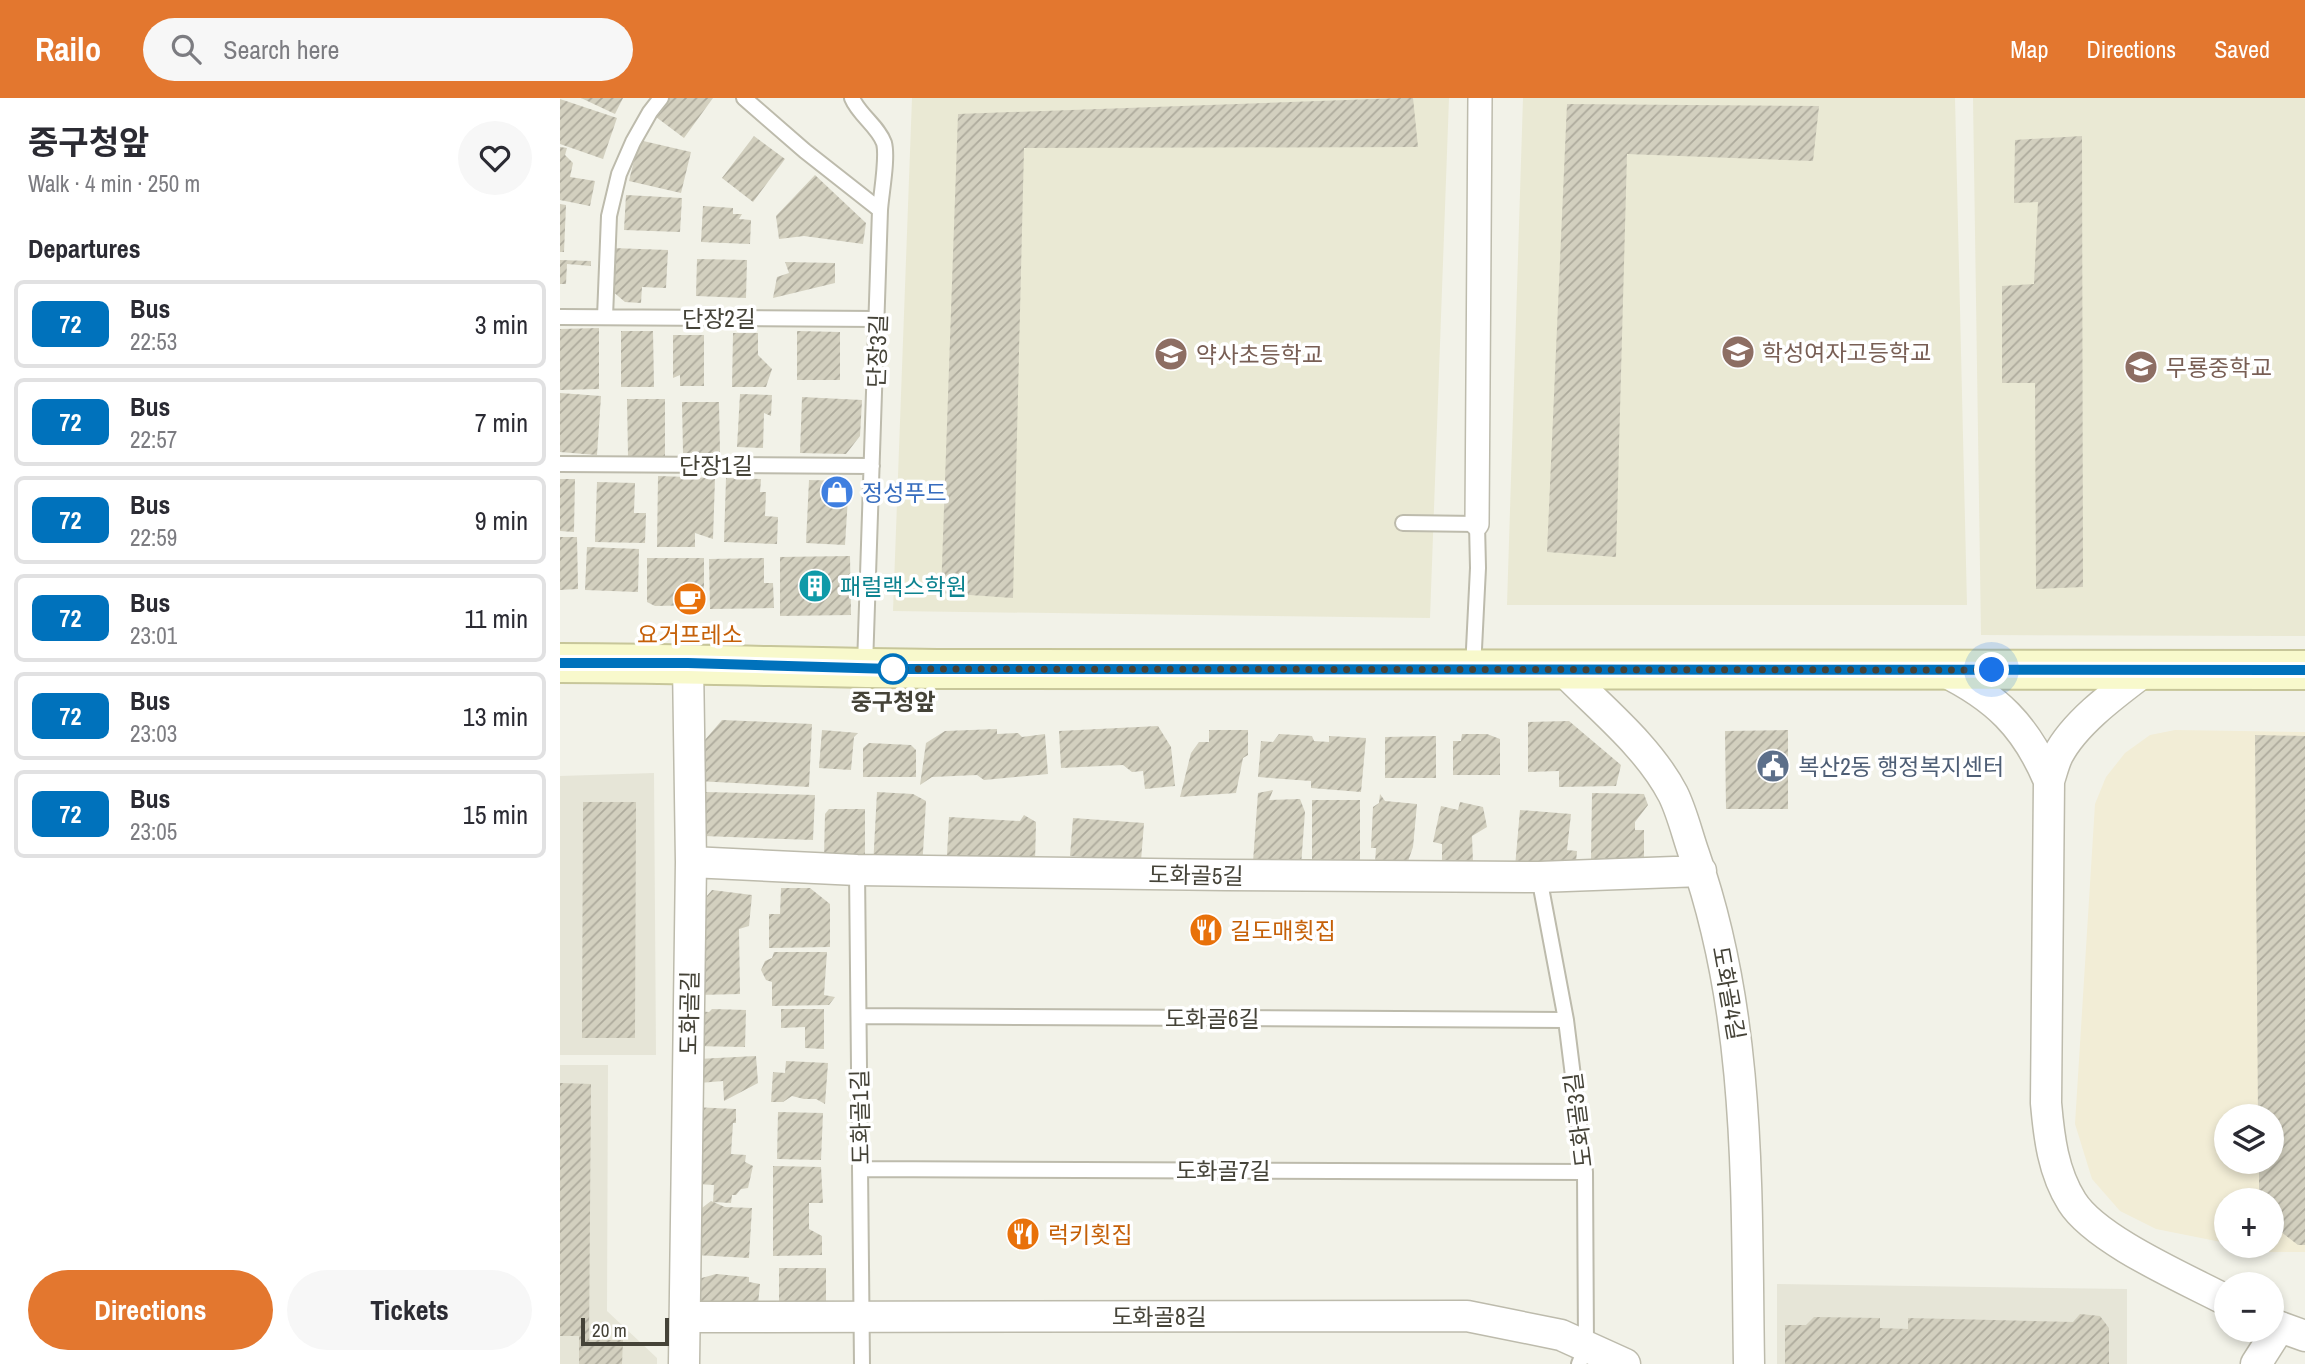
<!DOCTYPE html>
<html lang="en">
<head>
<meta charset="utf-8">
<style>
  body { margin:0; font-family:"Archivo Narrow","Noto Sans KR",sans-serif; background:#f7f7f7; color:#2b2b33; height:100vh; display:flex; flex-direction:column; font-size:26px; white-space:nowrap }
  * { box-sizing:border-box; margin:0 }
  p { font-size:23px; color:#7c7c81 }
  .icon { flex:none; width:38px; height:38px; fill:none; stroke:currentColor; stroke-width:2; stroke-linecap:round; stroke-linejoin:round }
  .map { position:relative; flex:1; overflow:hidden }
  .panel { display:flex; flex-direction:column; background:#fff; width:560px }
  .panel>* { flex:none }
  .badge { padding:0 14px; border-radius:10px; font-size:24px; line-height:46px }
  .tools { position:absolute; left:1654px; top:1006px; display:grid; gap:14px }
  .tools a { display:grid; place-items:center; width:70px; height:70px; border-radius:50%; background:#fff; box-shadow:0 4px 10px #0003; font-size:35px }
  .scale { position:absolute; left:21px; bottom:18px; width:88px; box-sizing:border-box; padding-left:7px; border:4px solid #454338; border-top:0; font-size:19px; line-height:24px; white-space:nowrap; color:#454338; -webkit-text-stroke:5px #fff; paint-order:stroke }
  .you { position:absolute; width:35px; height:35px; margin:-18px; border:5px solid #fff; border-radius:50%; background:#1a73e8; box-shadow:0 0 0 10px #1a73e833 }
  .map>.badge { position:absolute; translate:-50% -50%; box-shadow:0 0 0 4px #fff }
  h2 { padding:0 28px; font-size:26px; line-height:63px }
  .round { display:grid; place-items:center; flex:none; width:74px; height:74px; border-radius:37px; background:#f7f7f7 }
  .headline { display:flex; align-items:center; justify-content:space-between; height:119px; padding:0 28px }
  h1 { font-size:33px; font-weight:700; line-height:52px }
  .primary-button { display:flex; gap:14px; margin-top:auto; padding:14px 28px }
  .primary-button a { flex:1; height:80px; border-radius:42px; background:#e3772f; color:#fff; font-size:28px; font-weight:700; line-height:80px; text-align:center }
  .primary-button a+a { background:#f7f7f7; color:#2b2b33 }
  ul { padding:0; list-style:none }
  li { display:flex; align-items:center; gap:21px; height:88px; margin:0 14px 10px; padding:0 14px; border:4px solid #e1e1e2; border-radius:10px }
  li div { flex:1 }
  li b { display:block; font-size:26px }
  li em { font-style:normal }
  li .badge { min-width:77px; font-weight:700; text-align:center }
  header { display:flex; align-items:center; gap:42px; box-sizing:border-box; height:98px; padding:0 35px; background:#e3772f; color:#fff }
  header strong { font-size:33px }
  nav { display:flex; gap:38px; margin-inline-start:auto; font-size:24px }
  .search { width:490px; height:63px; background:#f7f7f7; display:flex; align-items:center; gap:18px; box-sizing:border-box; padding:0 24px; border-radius:38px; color:#7c7c81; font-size:26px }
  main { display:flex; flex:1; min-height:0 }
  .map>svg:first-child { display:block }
  .residential { fill:#e6e5d7 }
  .commercial { fill:#f2edd6; fill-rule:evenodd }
  .education { fill:#eae9d4 }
  .building { fill:url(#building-hatch) }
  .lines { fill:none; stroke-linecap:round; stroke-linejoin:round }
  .service-casing { stroke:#bdbbac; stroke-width:18 }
  .pedestrian-casing { stroke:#bdbbac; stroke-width:26 }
  .minor-casing { stroke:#bdbbac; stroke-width:33 }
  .secondary-casing { stroke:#c7c699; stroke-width:42 }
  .service { stroke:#fff; stroke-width:14 }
  .pedestrian { stroke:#fff; stroke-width:23 }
  .minor { stroke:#fff; stroke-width:30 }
  .secondary { stroke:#f8f9cc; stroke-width:38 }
  .line-casing { stroke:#fff; stroke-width:16 }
  .line { stroke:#0072bc; stroke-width:10 }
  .walk { stroke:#454338; stroke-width:7; stroke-dasharray:0 12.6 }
  .stop-dot { fill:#fff; stroke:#0072bc; stroke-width:3.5 }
  .labels { text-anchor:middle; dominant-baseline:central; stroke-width:7; stroke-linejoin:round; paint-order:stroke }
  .street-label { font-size:23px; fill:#454338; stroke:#fff }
  .education-label { font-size:23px; fill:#785e54; stroke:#fff; text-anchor:start }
  .shop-label { font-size:23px; fill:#366cbe; stroke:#fff; text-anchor:start }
  .culture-label { font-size:23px; fill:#0d838f; stroke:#fff; text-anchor:start }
  .food-label { font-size:23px; fill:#c56008; stroke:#fff; text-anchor:start }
  .stop-label { font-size:23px; font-weight:bold; fill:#454338; stroke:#fff }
  .service-label { font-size:23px; fill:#4e5e75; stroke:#fff; text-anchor:start }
</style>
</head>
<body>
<header>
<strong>Railo</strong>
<div class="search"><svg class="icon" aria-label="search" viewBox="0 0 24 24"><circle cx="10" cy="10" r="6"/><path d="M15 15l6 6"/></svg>Search here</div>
<nav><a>Map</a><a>Directions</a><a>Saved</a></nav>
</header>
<main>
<section class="panel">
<div class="headline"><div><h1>중구청앞</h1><p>Walk · 4 min · 250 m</p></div><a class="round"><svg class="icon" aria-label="heart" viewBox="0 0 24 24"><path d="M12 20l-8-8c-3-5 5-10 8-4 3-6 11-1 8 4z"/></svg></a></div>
<h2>Departures</h2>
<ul>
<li><span class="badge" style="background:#0072bc;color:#fff">72</span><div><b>Bus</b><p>22:53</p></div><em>3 min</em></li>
<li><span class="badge" style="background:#0072bc;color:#fff">72</span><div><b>Bus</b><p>22:57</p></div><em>7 min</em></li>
<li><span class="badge" style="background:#0072bc;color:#fff">72</span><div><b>Bus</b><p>22:59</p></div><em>9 min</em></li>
<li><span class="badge" style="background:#0072bc;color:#fff">72</span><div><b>Bus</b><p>23:01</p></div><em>11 min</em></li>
<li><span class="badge" style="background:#0072bc;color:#fff">72</span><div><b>Bus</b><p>23:03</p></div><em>13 min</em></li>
<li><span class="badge" style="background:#0072bc;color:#fff">72</span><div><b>Bus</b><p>23:05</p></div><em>15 min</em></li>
</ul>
<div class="primary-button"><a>Directions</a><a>Tickets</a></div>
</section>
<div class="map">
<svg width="1745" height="1266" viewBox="0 0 1745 1266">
  <defs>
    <pattern id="building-hatch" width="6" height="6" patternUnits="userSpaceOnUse" patternTransform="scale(1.75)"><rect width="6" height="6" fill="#d3d0bf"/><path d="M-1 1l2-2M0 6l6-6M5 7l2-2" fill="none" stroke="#adaa9c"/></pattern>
  </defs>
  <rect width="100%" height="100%" fill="#f2f2e8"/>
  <path class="residential" d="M94 675 96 957H0V678Z
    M0 967H48L47 1213 97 1260V1266H0Z
    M1217 1186 1567 1191V1266H1217Z"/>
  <path class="commercial" d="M1615 632 1745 634V1154H1707L1678 1148H1712V1102H1666V1145L1596 1131 1560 1113 1532 1081 1515 1026 1535 706 1546 679 1565 655 1590 637ZM1666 1018H1712V1064H1666Z"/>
  <path class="education" d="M352 0H889L870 520 333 513Z
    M963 0H1395L1407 507H947Z
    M1413 0H1745V538L1421 537Z"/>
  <path class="building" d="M21 0H63L55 16Z
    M109 0H153L124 40 96 19Z
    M842 0H853L858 49 464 50 453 500 381 495 398 16Z
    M0 1 57 20 43 61 0 46Z
    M1007 6 1259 8 1253 63 1067 56 1056 459 987 454Z
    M194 38 225 61 193 104 162 80Z
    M1522 38 1523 489 1476 491 1475 285H1442V188L1474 186 1478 104 1454 105 1455 42Z
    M79 42 131 54 121 95 69 83Z
    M0 49 7 50 5 57 13 65 10 79 35 83 30 108 0 102Z
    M255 77 306 125 303 146 244 138 219 141 216 118Z
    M66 97 122 100 120 134 64 132Z
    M0 106 6 107 4 154H0Z
    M143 108 173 110V116H182L179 121 191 122 190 146 141 144Z
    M52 150 108 152 106 190 82 189 81 205 65 204 51 192Z
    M137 161 187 162 186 200 136 198Z
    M0 162 31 163V168L7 166 6 186H0Z
    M225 164 275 165V185L213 200 217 179 229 175Z
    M39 230V291L0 292V231Z
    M61 233H93L94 289H61Z
    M237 233 280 234V282H237Z
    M173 235H198V257L212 271 206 289H172Z
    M113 237H144V288H120V277L113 280Z
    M0 295 41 298 37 357 0 354Z
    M180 296 212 297 211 318 204 315 203 350 177 349Z
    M242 299 302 302 300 338 286 356 240 355Z
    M67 301H105V358H68Z
    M122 304H159L160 355H123Z
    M98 378 155 380 153 441 135 435V449H97Z
    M166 380 201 381 200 394H206L205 418 218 419 217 446 164 444Z
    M0 381H15L14 434 0 433Z
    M249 382 289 383 285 447 246 445Z
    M37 384 75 385 74 415H86L85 445 35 444Z
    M0 439H17L18 491 0 492Z
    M27 449 79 451 78 494 25 492Z
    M290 458 291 517 220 518V459Z
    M87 460H144V507L95 508 87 504Z
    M204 460V485H213L214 510 150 511 149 461Z
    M162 622 252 626 249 689 136 683 138 650Z
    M1009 623 1061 667 1056 688 999 689V673L968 674V624Z
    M598 628 611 649 615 688 585 691 583 673 572 674 563 667 501 670 499 633Z
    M437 631V636L458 635 462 639 485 636 488 676 424 682 417 677 372 679 360 687 366 645 385 633Z
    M262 632 298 635 294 639 291 672 259 670Z
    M649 632H688V657L683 660 676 695 620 699 631 655 639 644H649Z
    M1228 632V711H1166L1165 633Z
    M719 636 752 638 754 643 769 644V638L806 640 801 694 751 690V683L698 679 701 643 713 644Z
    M902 636H927L940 641V677H893V643H901Z
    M1695 637 1745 638V1147H1738L1712 1127V1102H1699V1064H1712V1018H1698Z
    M876 638V680H825V639Z
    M309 645 351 647 356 652V679H303V650Z
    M713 692 709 702 740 701 745 714 741 768 693 764 698 695Z
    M146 694 255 697 253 742 144 738Z
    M317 694 353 696 366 703 362 772 313 769Z
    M1032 695 1084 696 1088 707 1075 724V732H1084V768L1031 763Z
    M820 696 825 703 857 706 853 749 847 766 815 765 816 750H811L813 709 819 705Z
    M752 702H800V769H752Z
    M23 704H76L75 940H22Z
    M900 704 923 709 927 729 912 738 913 764 882 765V746L873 744 881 708 898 712Z
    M269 711H305V761L264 760 265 716Z
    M960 712 1011 716 1007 752 1017 753 1016 764 955 769Z
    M464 717 476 724 475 765 415 764 409 758 387 757 389 719 460 723Z
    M513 720 584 725 581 763 510 758Z
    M221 790H250L270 806V849L209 850V816H220Z
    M152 792 192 797 189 828 179 831 180 896 138 897 140 806Z
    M214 854H267L264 897 275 899 269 907 212 908V884L206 882 201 872 205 863 212 860Z
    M152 911 186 912 185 949 134 948 135 913 149 914Z
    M221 911H264V951L245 950V929L221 930Z
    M196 958 198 985 164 1003 163 983 139 985 138 961Z
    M226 963 268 965 265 1006 256 1001H244L232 998 223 1004H211L213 974 225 975Z
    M0 985 31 986 29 1242H63L62 1266H19V1238H0Z
    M133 1009 176 1011V1025H173L171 1056 186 1057 185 1064 193 1068 188 1090 181 1091 176 1097H172L171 1105 153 1104 154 1087 136 1086Z
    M218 1014 263 1015 261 1062 217 1061Z
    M213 1068 261 1069 263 1105H249V1131L262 1138V1157L213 1158Z
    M151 1103 165 1109 192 1110 189 1160 135 1157 138 1113Z
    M219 1170H266V1206H219Z
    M156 1176 189 1179V1184L200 1186 197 1216 149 1211 133 1199 138 1181Z
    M1520 1216 1540 1218 1549 1230V1266H1225V1227H1246L1254 1219 1320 1220V1230L1348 1231V1220L1513 1224Z"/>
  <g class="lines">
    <defs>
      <path id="service" d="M184 0 245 53 320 112
        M292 0C299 17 318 28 324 45 328 60 321 96 320 112L305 568
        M0 219 318 221
        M45 219 49 118 59 76 73 44 90 14 101 0
        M0 366 312 368
        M843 425 917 426 918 470 913 571
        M297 772 302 1266
        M979 779 1006 922 1025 1074 1026 1248 1019 1266
        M299 918 1006 922
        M301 1071 1025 1074"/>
      <path id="pedestrian" d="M917 426 920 0"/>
      <path id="minor" d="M1586 572C1557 594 1515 624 1498 657 1494 665 1492 674 1489 683L1486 1005C1489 1039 1493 1074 1512 1104 1536 1142 1624 1180 1666 1202
        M1004 573C1041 611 1088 648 1113 696 1122 714 1127 736 1134 756 1192 920 1186 1095 1189 1266
        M1383 573C1436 599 1466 628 1489 683
        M131 764 297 772 666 777 979 779 1141 773
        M125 1219 907 1218 1001 1237 1065 1266
        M1712 1226 1745 1238
        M124 1266 131 764 128 565
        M1696 1266 1719 1230"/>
      <path id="secondary" d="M0 565C126 565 251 570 377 571 833 572 1289 571 1745 572"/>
    </defs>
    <use href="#service" class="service-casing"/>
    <use href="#pedestrian" class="pedestrian-casing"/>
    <use href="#minor" class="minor-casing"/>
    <use href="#secondary" class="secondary-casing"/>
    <use href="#service" class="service"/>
    <use href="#pedestrian" class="pedestrian"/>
    <use href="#minor" class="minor"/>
    <use href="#secondary" class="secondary"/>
  </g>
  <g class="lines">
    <defs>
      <path id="line" d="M0 565H128L332 571 1745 572"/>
    </defs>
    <use href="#line" class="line-casing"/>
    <use href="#line" class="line"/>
    <path class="walk" d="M333 571 1432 572"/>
  </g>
  <defs>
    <symbol id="school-disc" viewBox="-11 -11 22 22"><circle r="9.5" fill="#8d6e63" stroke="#fff"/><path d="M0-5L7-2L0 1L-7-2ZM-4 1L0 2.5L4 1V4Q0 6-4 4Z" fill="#fff"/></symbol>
    <symbol id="shop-disc" viewBox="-11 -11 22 22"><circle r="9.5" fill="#3f7fe0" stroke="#fff"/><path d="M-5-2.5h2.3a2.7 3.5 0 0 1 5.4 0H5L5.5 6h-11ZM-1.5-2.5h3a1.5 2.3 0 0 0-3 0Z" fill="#fff"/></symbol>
    <symbol id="building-disc" viewBox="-11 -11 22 22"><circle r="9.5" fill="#0f9aa8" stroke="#fff"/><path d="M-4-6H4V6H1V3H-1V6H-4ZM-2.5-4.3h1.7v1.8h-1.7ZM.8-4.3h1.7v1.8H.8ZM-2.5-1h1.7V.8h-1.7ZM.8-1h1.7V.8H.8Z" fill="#fff"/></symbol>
    <symbol id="cafe-disc" viewBox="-11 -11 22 22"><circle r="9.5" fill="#e8710a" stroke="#fff"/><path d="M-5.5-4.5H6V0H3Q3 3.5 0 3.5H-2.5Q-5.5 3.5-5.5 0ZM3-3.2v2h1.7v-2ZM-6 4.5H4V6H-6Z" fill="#fff"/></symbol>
    <symbol id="civic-disc" viewBox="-11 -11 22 22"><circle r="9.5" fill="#5c6f8a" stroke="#fff"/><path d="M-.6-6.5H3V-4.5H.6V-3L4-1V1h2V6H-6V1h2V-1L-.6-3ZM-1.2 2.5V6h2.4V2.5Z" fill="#fff"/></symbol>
    <symbol id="restaurant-disc" viewBox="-11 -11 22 22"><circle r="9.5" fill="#e8710a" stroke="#fff"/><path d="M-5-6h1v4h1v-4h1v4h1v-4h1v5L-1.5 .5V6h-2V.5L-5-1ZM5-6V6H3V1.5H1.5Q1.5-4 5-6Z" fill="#fff"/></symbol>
  </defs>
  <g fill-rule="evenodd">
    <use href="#school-disc" x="1159" y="235" width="38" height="38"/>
    <use href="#school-disc" x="592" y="237" width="38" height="38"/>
    <use href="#school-disc" x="1562" y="250" width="38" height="38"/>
    <use href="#shop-disc" x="258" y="375" width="38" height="38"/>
    <use href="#building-disc" x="236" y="469" width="38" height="38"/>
    <use href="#cafe-disc" x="111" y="482" width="38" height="38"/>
    <use href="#civic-disc" x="1194" y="649" width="38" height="38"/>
    <use href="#restaurant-disc" x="627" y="813" width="38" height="38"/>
    <use href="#restaurant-disc" x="444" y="1117" width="38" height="38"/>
  </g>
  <circle class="stop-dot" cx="333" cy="571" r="14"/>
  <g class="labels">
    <g class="street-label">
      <text x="159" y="220">단장2길</text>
      <text transform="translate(317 253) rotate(-88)">단장3길</text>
      <text x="156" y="367">단장1길</text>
      <text transform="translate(636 777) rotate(1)">도화골5길</text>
      <text transform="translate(1169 895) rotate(80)">도화골4길</text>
      <text transform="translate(129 915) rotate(-89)">도화골길</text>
      <text x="652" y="920">도화골6길</text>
      <text transform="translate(300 1019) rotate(-91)">도화골1길</text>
      <text transform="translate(1018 1022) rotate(-97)">도화골3길</text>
      <text x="663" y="1072">도화골7길</text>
      <text x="599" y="1218">도화골8길</text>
    </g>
    <g class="education-label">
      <text x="1202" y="254">학성여자고등학교</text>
      <text x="636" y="256">약사초등학교</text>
      <text x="1606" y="269">무룡중학교</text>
    </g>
    <g class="shop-label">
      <text x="302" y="394">정성푸드</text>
    </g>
    <g class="culture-label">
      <text x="280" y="488">패럴랙스학원</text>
    </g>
    <g class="food-label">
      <text x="130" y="536" text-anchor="middle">요거프레소</text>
      <text x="670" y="832">길도매횟집</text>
      <text x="488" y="1136">럭키횟집</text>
    </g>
    <g class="stop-label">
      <text x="333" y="603">중구청앞</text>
    </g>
    <g class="service-label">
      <text x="1238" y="668">복산2동 행정복지센터</text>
    </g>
  </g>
</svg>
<div class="tools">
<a><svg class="icon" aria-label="layers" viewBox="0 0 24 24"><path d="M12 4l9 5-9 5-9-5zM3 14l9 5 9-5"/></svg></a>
<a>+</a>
<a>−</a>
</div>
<div class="scale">20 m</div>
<div class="you" style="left:1432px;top:572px"></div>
</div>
</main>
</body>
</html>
